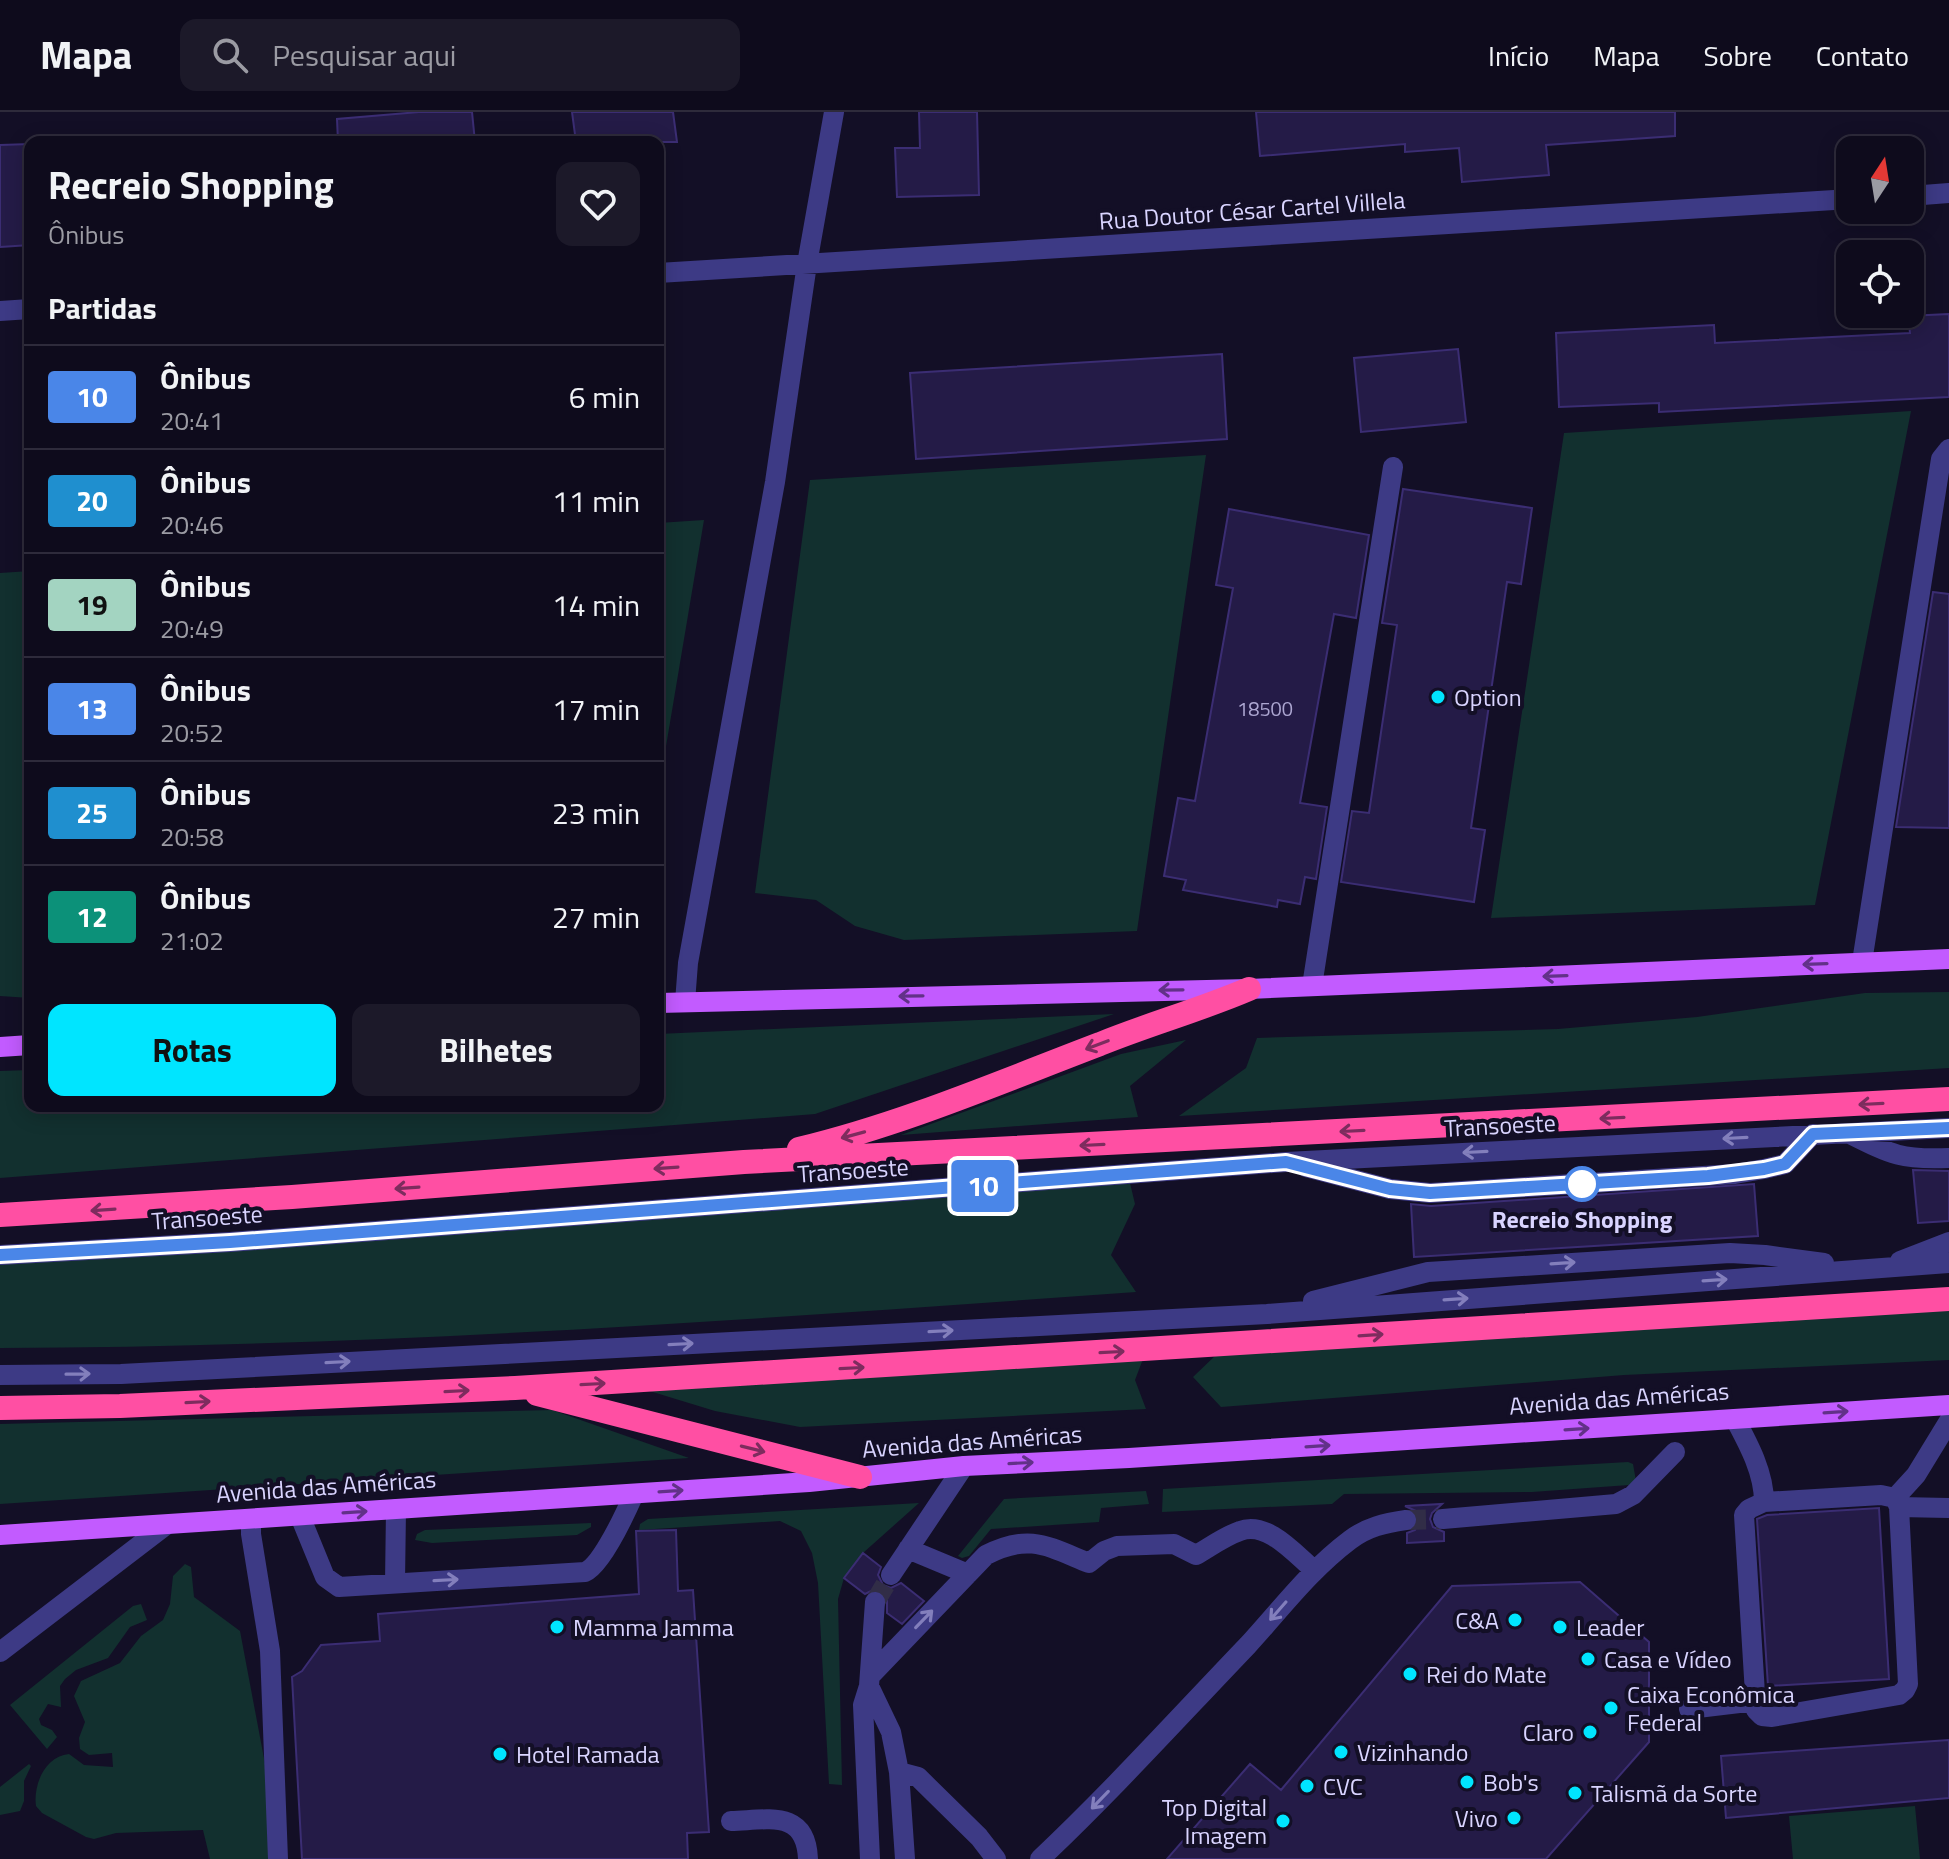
<!DOCTYPE html>
<html lang="pt">
<head>
<meta charset="utf-8">
<style>
  body { margin:0; font-family:"Titillium Web",sans-serif; background:#1c1929; color:#f1f3f6; height:100vh; display:flex; flex-direction:column; font-size:30px; white-space:nowrap }
  * { box-sizing:border-box; margin:0 }
  p { font-size:26px; color:#9b9ba3 }
  .icon { flex:none; width:44px; height:44px; fill:none; stroke:currentColor; stroke-width:2; stroke-linecap:round; stroke-linejoin:round }
  .map { position:relative; flex:1; overflow:hidden }
  .details { position:absolute; left:24px; top:24px; width:640px; height:976px; display:flex; flex-direction:column; background:#0e0b1c; border-radius:16px; box-shadow:0 4px 20px #0003,0 0 0 2px #2e2b3b }
  .details>* { flex:none }
  .badge { padding:0 16px; border-radius:6px; font-size:28px; line-height:52px }
  .needle { width:52px; rotate:12deg }
  .buttons { position:absolute; left:1836px; top:24px; display:grid; gap:16px }
  .buttons a { display:grid; place-items:center; width:88px; height:88px; border-radius:16px; background:#0e0b1c; box-shadow:0 4px 20px #0003,0 0 0 2px #2e2b3b; font-size:40px }
  .map>.badge { position:absolute; translate:-50% -50%; box-shadow:0 0 0 4px #fff }
  h2 { padding:0 24px; font-size:30px; line-height:72px }
  .round { display:grid; place-items:center; flex:none; width:84px; height:84px; border-radius:16px; background:#1c1929 }
  .headline { display:flex; align-items:center; justify-content:space-between; height:136px; padding:0 24px }
  h1 { font-size:38px; font-weight:700; line-height:60px }
  .primary-button { display:flex; gap:16px; margin-top:auto; padding:16px 24px }
  .primary-button a { flex:1; height:92px; border-radius:16px; background:#00e5ff; color:#111; font-size:32px; font-weight:700; line-height:92px; text-align:center }
  .primary-button a+a { background:#1c1929; color:#f1f3f6 }
  ul { padding:0; list-style:none }
  li { display:flex; align-items:center; gap:24px; height:104px; padding:0 24px; border-top:2px solid #2e2b3b }
  li div { flex:1 }
  li b { display:block; font-size:30px }
  li em { font-style:normal }
  li .badge { min-width:88px; font-weight:700; text-align:center }
  header { display:flex; align-items:center; gap:48px; box-sizing:border-box; height:112px; padding:0 40px; background:#0e0b1c; border-bottom:2px solid #2e2b3b }
  header strong { font-size:38px }
  nav { display:flex; gap:44px; margin-inline-start:auto; font-size:28px }
  .search { width:560px; height:72px; background:#1c1929; display:flex; align-items:center; gap:20px; box-sizing:border-box; padding:0 28px; border-radius:16px; color:#9b9ba3; font-size:30px }
  .map>svg:first-child { display:block }
  .green { fill:#12302f }
  .building { fill:#241b47; stroke:#3b2d73; stroke-width:2 }
  .lines { fill:none; stroke-linecap:round; stroke-linejoin:round }
  .minor-tunnel { stroke:#312d47; stroke-width:20; stroke-dasharray:20 10; stroke-linecap:butt }
  .minor { stroke:#3d3a85; stroke-width:20 }
  .major { stroke:#c25bff; stroke-width:20 }
  .highway { stroke:#ff4fa3; stroke-width:24 }
  .oneway { stroke:#623188 }
  .oneway2 { stroke:#7d2c5e }
  .oneway3 { stroke:#837fbc }
  .line-casing { stroke:#fff; stroke-width:18 }
  .line { stroke:#4a86e8; stroke-width:12 }
  .poi-dot { fill:#00e5ff; stroke:#130f26; stroke-width:3 }
  .stop-dot { fill:#fff; stroke:#4a86e8; stroke-width:4 }
  .labels { text-anchor:middle; dominant-baseline:central; stroke-width:8; stroke-linejoin:round; paint-order:stroke }
  .number-label { font-size:20px; fill:#aca6d1 }
  .street-label { font-size:24px; fill:#d9d4ff; stroke:#130f26 }
  .poi-label { font-size:24px; fill:#d9d4ff; stroke:#130f26; text-anchor:start }
  .stop-label { font-size:24px; font-weight:bold; fill:#d9d4ff; stroke:#130f26 }
</style>
</head>
<body>
<header>
<strong>Mapa</strong>
<div class="search"><svg class="icon" aria-label="search" viewBox="0 0 24 24"><circle cx="10" cy="10" r="6"/><path d="M15 15l6 6"/></svg>Pesquisar aqui</div>
<nav><a>Início</a><a>Mapa</a><a>Sobre</a><a>Contato</a></nav>
</header>
<div class="map">
<svg width="1949" height="1747" viewBox="0 0 1949 1747">
  <rect width="100%" height="100%" fill="#130f26"/>
  <path class="green" d="M1911 299 1815 793 1491 806 1564 321Z
    M1206 343 1137 819 904 828 855 814 816 788 755 781 810 368Z
    M704 408 658 682V411Z
    M30 459V886L0 884V461Z
    M1949 880V956L1179 1004 1246 956 1257 926 1558 917 1697 905 1865 881Z
    M1114 902 815 1002 0 1066V959L30 958V994H658V922Z
    M1186 928 1130 974 1138 1005 901 1023 1121 942Z
    M1130 1071 1135 1092 1111 1143 1136 1180C758 1207 379 1235 0 1236V1150Z
    M1949 1198V1248L1624 1263 1221 1295 1193 1265 1217 1242Z
    M1143 1247 1135 1268 1146 1297 800 1315 715 1299 643 1277Z
    M552 1298 689 1346 0 1392V1312Z
    M1628 1350 1633 1352 1636 1369 1629 1373 1532 1380 1344 1382 1332 1392 1162 1400 1163 1377Z
    M1146 1379 1149 1392 1101 1396 1099 1410 991 1417 969 1444 962 1446 958 1444 1004 1387Z
    M919 1391 863 1441 844 1466 838 1487 842 1673 829 1672 818 1471 812 1441 801 1419 780 1409 639 1418 640 1412 648 1407Z
    M591 1411V1415L577 1423 432 1431 415 1428 417 1422 425 1418Z
    M185 1452 191 1455 194 1485 240 1519 266 1657 272 1747H210L203 1718 116 1721 94 1727 86 1725 42 1701 36 1694C33 1673 45 1644 69 1642L84 1653 113 1655 112 1641 89 1643 80 1637 79 1626 85 1610 74 1584 81 1569 120 1551 141 1524 163 1508 170 1492 173 1464Z
    M141 1492 147 1508 130 1515 108 1546 76 1558 65 1567 60 1574 61 1595 48 1592 39 1607 41 1613 52 1618 57 1625 47 1637 10 1593 133 1494Z
    M29 1652 31 1654 24 1669V1689L20 1699 0 1703V1675Z
    M1915 1694 1920 1747H1793L1789 1704Z"/>
  <path class="building" d="M419 0H472L475 30H338L337 7Z
    M572 0H673L677 30H576Z
    M919 0H977L979 83 897 85 895 36H920Z
    M1256 0H1675V24L1546 33 1549 63 1462 70 1459 36 1405 40V32L1260 44Z
    M30 32V133L0 135V33Z
    M1949 202V285L1659 300V291L1559 295 1556 221 1714 213 1715 231 1910 221 1908 204Z
    M1458 237 1466 310 1361 320 1354 246Z
    M1222 242 1227 327 916 347 910 261Z
    M1403 377 1532 396 1521 472 1507 470 1471 716 1485 718 1474 790 1341 770 1352 699 1369 701 1397 513 1382 511Z
    M1229 397 1369 423 1356 506 1334 502 1300 691 1327 695 1316 767 1305 765 1300 792 1278 788 1277 795 1183 778 1186 768 1164 764 1178 686 1195 689 1233 476 1216 473Z
    M1933 480 1949 482V716L1896 715Z
    M1913 1058 1949 1059V1109L1918 1111Z
    M1754 1072 1758 1124 1414 1145 1411 1092 1431 1094Z
    M1442 1392 1432 1401 1430 1407 1433 1415 1444 1420V1429L1407 1431V1421L1415 1418 1419 1407 1416 1399 1405 1394Z
    M1879 1396 1889 1567 1768 1574 1757 1407 1767 1403Z
    M676 1418 678 1479 693 1478 709 1720 687 1721 688 1747H302L292 1565 302 1559 321 1533 380 1529 378 1502 639 1482 636 1419Z
    M863 1441 881 1455 878 1463 883 1473 891 1476 901 1471 924 1489 902 1512 887 1501V1485L883 1480 875 1477 865 1482 844 1466Z
    M1580 1470 1649 1530V1630L1546 1747H1167L1250 1652 1281 1678 1452 1474Z
    M1949 1628V1686L1726 1706 1721 1644Z"/>
  <g class="lines">
    <path class="minor-tunnel" d="M1406 1408 1443 1407
      M875 1490 891 1463"/>
    <path class="minor" d="M1910 84 1949 81
      M658 161 1850 87
      M0 199 30 197
      M1862 850 1941 347 1949 337
      M1312 874 1393 355
      M685 890 688 851 775 370 807 152 834 0
      M1850 1022C1892 1043 1902 1048 1949 1046
      M1306 1055 1390 1077 1430 1081 1735 1062 1764 1057 1785 1052 1813 1022
      M0 1143 230 1130 1286 1050 1949 1016
      M1900 1149 1949 1130
      M1313 1189 1428 1160 1730 1141 1765 1143 1824 1151
      M0 1263 121 1262 1267 1202 1949 1151
      M1735 1307C1749 1333 1764 1361 1764 1390
      M1881 1383 1895 1386 1899 1395 1908 1572 1905 1578 1899 1583 1772 1605 1762 1604 1756 1598 1744 1403 1749 1397 1764 1390Z
      M1895 1386 1916 1363 1949 1309
      M1899 1395 1949 1396
      M300 1404 325 1465 339 1475 585 1460C602 1453 626 1400 634 1382
      M251 1407V1422L270 1539 278 1747
      M1443 1407 1616 1392 1633 1383 1675 1340
      M908 1437 968 1462
      M891 1463 964 1354
      M395 1471 396 1397
      M875 1490 869 1574 891 1620 899 1660 905 1747
      M0 1540 166 1413
      M870 1564 986 1443C1029 1421 1047 1434 1089 1451L1104 1439 1117 1434 1174 1432 1196 1443C1210 1435 1225 1424 1240 1419 1267 1408 1296 1443 1314 1458
      M869 1574 863 1593 870 1747
      M1689 1597 1756 1589
      M899 1660 918 1665 979 1725 996 1747
      M731 1709C768 1708 806 1697 808 1747
      M1040 1747C1112 1679 1179 1605 1248 1533 1281 1497 1310 1458 1350 1428 1367 1415 1385 1411 1406 1408"/>
    <path class="major" d="M658 891 1249 877 1949 847
      M0 935 30 933
      M0 1423 809 1370 964 1354 1129 1346 1949 1293"/>
    <path class="highway" d="M799 1037C903 1012 1000 970 1100 932 1149 912 1200 898 1249 877
      M0 1103 292 1085 744 1050 1949 987
      M537 1282 860 1365
      M0 1296 120 1294 515 1276 1949 1187"/>
  </g>
  <defs><path id="oneway-shaft" d="M-6 0H5M1.5-3L5.5 0L1.5 3" fill="none" stroke-width="1.6" stroke-linecap="round" stroke-linejoin="round" transform="scale(2)"/></defs>
  <g class="oneway">
    <use href="#oneway-shaft" transform="translate(1815 852) rotate(178)"/>
    <use href="#oneway-shaft" transform="translate(1555 864) rotate(178)"/>
    <use href="#oneway-shaft" transform="translate(1171 878) rotate(179)"/>
    <use href="#oneway-shaft" transform="translate(911 884) rotate(179)"/>
    <use href="#oneway-shaft" transform="translate(1836 1300) rotate(-4)"/>
    <use href="#oneway-shaft" transform="translate(1577 1317) rotate(-4)"/>
    <use href="#oneway-shaft" transform="translate(1318 1334) rotate(-4)"/>
    <use href="#oneway-shaft" transform="translate(1021 1351) rotate(-3)"/>
    <use href="#oneway-shaft" transform="translate(671 1379) rotate(-4)"/>
    <use href="#oneway-shaft" transform="translate(355 1400) rotate(-4)"/>
  </g>
  <g class="oneway2">
    <use href="#oneway-shaft" transform="translate(1097 933) rotate(159)"/>
    <use href="#oneway-shaft" transform="translate(1871 992) rotate(177)"/>
    <use href="#oneway-shaft" transform="translate(1612 1006) rotate(177)"/>
    <use href="#oneway-shaft" transform="translate(1352 1019) rotate(177)"/>
    <use href="#oneway-shaft" transform="translate(853 1023) rotate(165)"/>
    <use href="#oneway-shaft" transform="translate(1092 1033) rotate(177)"/>
    <use href="#oneway-shaft" transform="translate(666 1056) rotate(176)"/>
    <use href="#oneway-shaft" transform="translate(407 1076) rotate(176)"/>
    <use href="#oneway-shaft" transform="translate(103 1098) rotate(176)"/>
    <use href="#oneway-shaft" transform="translate(1371 1223) rotate(-4)"/>
    <use href="#oneway-shaft" transform="translate(1112 1240) rotate(-3)"/>
    <use href="#oneway-shaft" transform="translate(852 1256) rotate(-3)"/>
    <use href="#oneway-shaft" transform="translate(593 1272) rotate(-3)"/>
    <use href="#oneway-shaft" transform="translate(457 1279) rotate(-3)"/>
    <use href="#oneway-shaft" transform="translate(198 1290) rotate(-3)"/>
    <use href="#oneway-shaft" transform="translate(753 1337) rotate(14)"/>
  </g>
  <g class="oneway3">
    <use href="#oneway-shaft" transform="translate(1735 1026) rotate(177)"/>
    <use href="#oneway-shaft" transform="translate(1475 1040) rotate(177)"/>
    <use href="#oneway-shaft" transform="translate(1563 1151) rotate(-4)"/>
    <use href="#oneway-shaft" transform="translate(1715 1168) rotate(-4)"/>
    <use href="#oneway-shaft" transform="translate(1456 1187) rotate(-4)"/>
    <use href="#oneway-shaft" transform="translate(941 1219) rotate(-3)"/>
    <use href="#oneway-shaft" transform="translate(681 1232) rotate(-3)"/>
    <use href="#oneway-shaft" transform="translate(338 1250) rotate(-3)"/>
    <use href="#oneway-shaft" transform="translate(78 1262) rotate(-1)"/>
    <use href="#oneway-shaft" transform="translate(446 1468) rotate(-3)"/>
    <use href="#oneway-shaft" transform="translate(1278 1499) rotate(131)"/>
    <use href="#oneway-shaft" transform="translate(924 1507) rotate(-46)"/>
    <use href="#oneway-shaft" transform="translate(1100 1688) rotate(134)"/>
  </g>
  <g class="lines">
    <defs>
      <path id="line" d="M0 1143 230 1130 1286 1050 1390 1077 1430 1081 1708 1064 1764 1057 1785 1052 1813 1022 1949 1016"/>
    </defs>
    <use href="#line" class="line-casing"/>
    <use href="#line" class="line"/>
  </g>
  <g class="poi-dot">
    <circle cx="1438" cy="585" r="8"/>
    <circle cx="1515" cy="1508" r="8"/>
    <circle cx="557" cy="1515" r="8"/>
    <circle cx="1560" cy="1515" r="8"/>
    <circle cx="1588" cy="1547" r="8"/>
    <circle cx="1410" cy="1562" r="8"/>
    <circle cx="1611" cy="1596" r="8"/>
    <circle cx="1590" cy="1620" r="8"/>
    <circle cx="1341" cy="1640" r="8"/>
    <circle cx="500" cy="1642" r="8"/>
    <circle cx="1467" cy="1670" r="8"/>
    <circle cx="1307" cy="1674" r="8"/>
    <circle cx="1575" cy="1681" r="8"/>
    <circle cx="1514" cy="1706" r="8"/>
    <circle cx="1283" cy="1709" r="8"/>
  </g>
  <circle class="stop-dot" cx="1582" cy="1072" r="16"/>
  <g class="labels">
    <g class="number-label">
      <text x="1265" y="596">18500</text>
    </g>
    <g class="street-label">
      <text transform="translate(1252 98) rotate(-4)">Rua Doutor César Cartel Villela</text>
      <text transform="translate(1500 1013) rotate(-3)">Transoeste</text>
      <text transform="translate(853 1058) rotate(-4)">Transoeste</text>
      <text transform="translate(207 1105) rotate(-4)">Transoeste</text>
      <text transform="translate(1619 1286) rotate(-4)">Avenida das Américas</text>
      <text transform="translate(972 1329) rotate(-4)">Avenida das Américas</text>
      <text transform="translate(326 1374) rotate(-4)">Avenida das Américas</text>
    </g>
    <g class="poi-label">
      <text x="1454" y="585">Option</text>
      <text x="1499" y="1508" text-anchor="end">C&amp;A</text>
      <text x="573" y="1515">Mamma Jamma</text>
      <text x="1576" y="1515">Leader</text>
      <text x="1604" y="1547">Casa e Vídeo</text>
      <text x="1426" y="1562">Rei do Mate</text>
      <text x="1627" y="1582">Caixa Econômica<tspan x="1627" dy="28">Federal</tspan></text>
      <text x="1574" y="1620" text-anchor="end">Claro</text>
      <text x="1357" y="1640">Vizinhando</text>
      <text x="516" y="1642">Hotel Ramada</text>
      <text x="1483" y="1670">Bob's</text>
      <text x="1323" y="1674">CVC</text>
      <text x="1591" y="1681">Talismã da Sorte</text>
      <text x="1267" y="1695" text-anchor="end">Top Digital<tspan x="1267" dy="28">Imagem</tspan></text>
      <text x="1498" y="1706" text-anchor="end">Vivo</text>
    </g>
    <g class="stop-label">
      <text x="1582" y="1107">Recreio Shopping</text>
    </g>
  </g>
</svg>
<div class="buttons">
<a><svg class="needle" viewBox="-14 -14 28 28"><path d="M0-13l5 13h-10z" fill="#e53935"/><path d="M0 13l5-13h-10z" fill="#9b9ba3"/></svg></a>
<a><svg class="icon" aria-label="locate" viewBox="0 0 24 24"><circle cx="12" cy="12" r="6"/><path d="M12 2v4M12 18v4M2 12h4M18 12h4"/></svg></a>
</div>
<b class="badge" style="left:983px;top:1074px;background:#4a86e8;color:#fff">10</b>
<section class="details">
<div class="headline"><div><h1>Recreio Shopping</h1><p>Ônibus</p></div><a class="round"><svg class="icon" aria-label="heart" viewBox="0 0 24 24"><path d="M12 20l-8-8c-3-5 5-10 8-4 3-6 11-1 8 4z"/></svg></a></div>
<h2>Partidas</h2>
<ul>
<li><span class="badge" style="background:#4a86e8;color:#fff">10</span><div><b>Ônibus</b><p>20:41</p></div><em>6 min</em></li>
<li><span class="badge" style="background:#1f8fcf;color:#fff">20</span><div><b>Ônibus</b><p>20:46</p></div><em>11 min</em></li>
<li><span class="badge" style="background:#a3d4c1;color:#111">19</span><div><b>Ônibus</b><p>20:49</p></div><em>14 min</em></li>
<li><span class="badge" style="background:#4a86e8;color:#fff">13</span><div><b>Ônibus</b><p>20:52</p></div><em>17 min</em></li>
<li><span class="badge" style="background:#1f8fcf;color:#fff">25</span><div><b>Ônibus</b><p>20:58</p></div><em>23 min</em></li>
<li><span class="badge" style="background:#0c9179;color:#fff">12</span><div><b>Ônibus</b><p>21:02</p></div><em>27 min</em></li>
</ul>
<div class="primary-button"><a>Rotas</a><a>Bilhetes</a></div>
</section>
</div>
</body>
</html>
